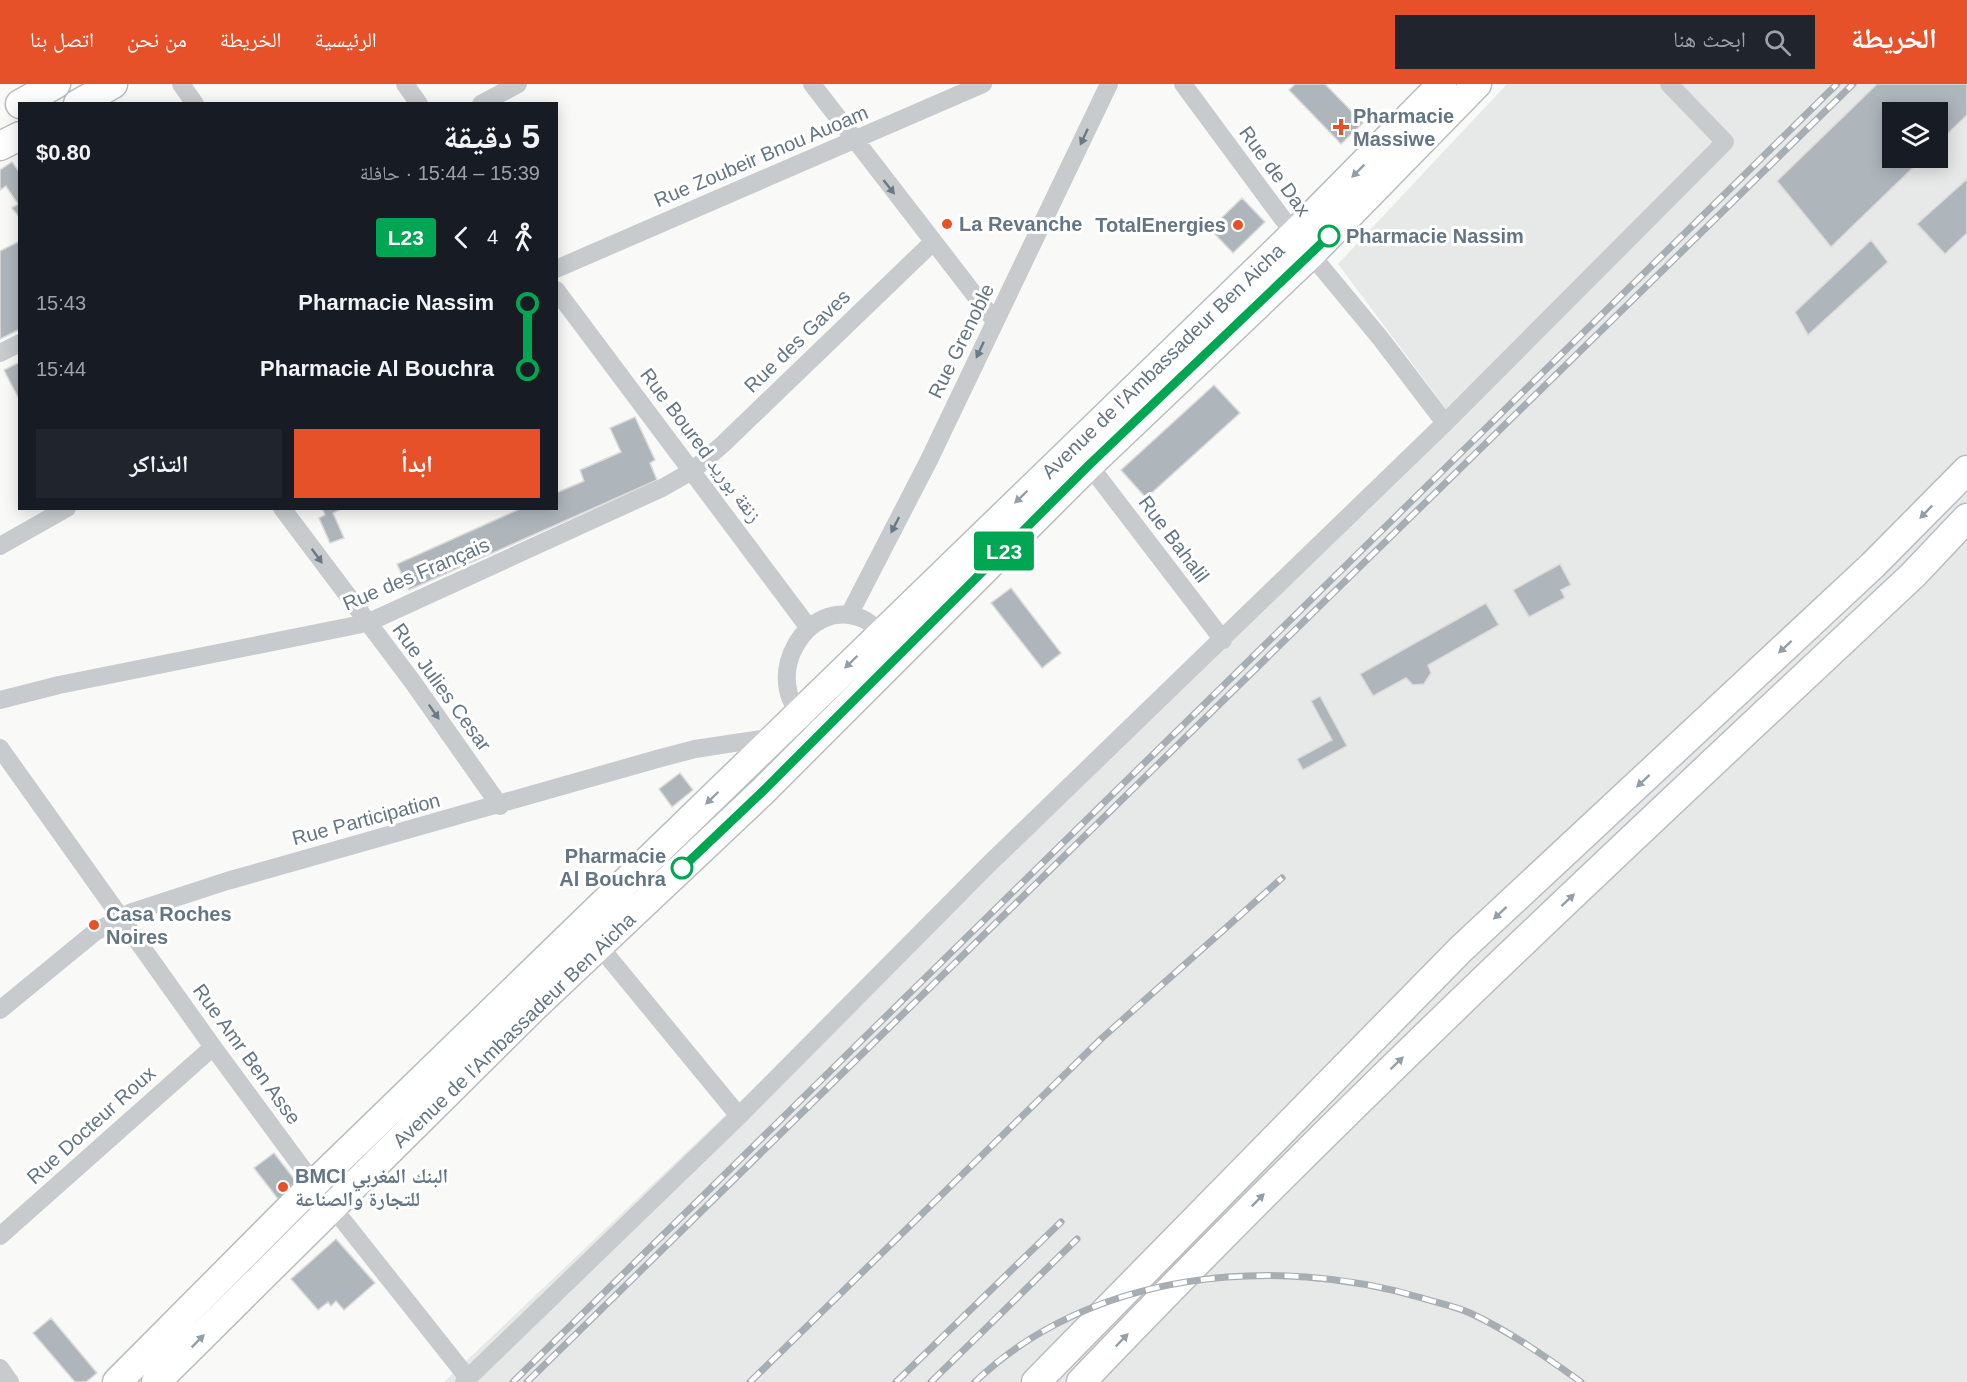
<!DOCTYPE html>
<html lang="ar">
<head>
<meta charset="utf-8">
<style>
  body { margin:0; font-family:Arial,"Noto Naskh Arabic",sans-serif; background:#20242c; color:#f1f3f6; direction:rtl; height:100vh; display:flex; flex-direction:column; font-size:22px; white-space:nowrap }
  * { box-sizing:border-box; margin:0 }
  p { font-size:20px; color:#9ea1a6 }
  .icon { flex:none; width:33px; height:33px; fill:none; stroke:currentColor; stroke-width:2; stroke-linecap:round; stroke-linejoin:round }
  .map { position:relative; flex:1; overflow:hidden; direction:ltr }
  .sheet { position:absolute; left:18px; top:18px; width:540px; height:408px; display:flex; flex-direction:column; background:#171b24; border-radius:0px; box-shadow:0 3px 15px #0003; direction:rtl }
  .sheet>* { flex:none }
  .badge { padding:0 12px; border-radius:4px; font-size:21px; line-height:39px }
  .fabs { position:absolute; left:1882px; top:18px; display:grid; gap:12px }
  .fabs a { display:grid; place-items:center; width:66px; height:66px; border-radius:0px; background:#171b24; box-shadow:0 3px 15px #0003; font-size:30px }
  .map>.badge { position:absolute; translate:-50% -50%; box-shadow:0 0 0 3px #fff }
  .legs { display:flex; align-items:center; gap:9px; height:66px; padding:0 18px; font-size:20px }
  .legs p { margin-inline-start:auto }
  .overview { display:flex; align-items:center; justify-content:space-between; height:102px; padding:0 18px }
  h1 { font-size:33px; font-weight:700; line-height:45px }
  .button { display:flex; gap:12px; margin-top:auto; padding:12px 18px }
  .button a { flex:1; height:69px; border-radius:0px; background:#e6512a; color:#fff; font-size:24px; font-weight:700; line-height:69px; text-align:center }
  .button a+a { background:#20242c; color:#f1f3f6 }
  ul { padding:0 18px; list-style:none }
  li { display:flex; align-items:center; gap:21px; height:66px; font-size:22px }
  li i { display:grid; place-items:center; width:9px; height:100%; margin:0 8px; background:currentColor }
  li i::after { content:''; width:15px; height:15px; margin:-8px; border:4px solid; border-radius:50%; background:#171b24 }
  li p { margin-inline-start:auto }
  li:first-child i { background:linear-gradient(#0000 50%,currentColor 0) }
  li:last-child i { background:linear-gradient(currentColor 50%,#0000 0) }
  header { display:flex; align-items:center; gap:36px; box-sizing:border-box; height:84px; padding:0 30px; background:#e6512a; color:#fff }
  header strong { font-size:28px }
  nav { display:flex; gap:33px; margin-inline-start:auto; font-size:21px }
  .search { width:420px; height:54px; background:#20242c; display:flex; align-items:center; gap:15px; box-sizing:border-box; padding:0 21px; border-radius:0px; color:#9ea1a6; font-size:22px }
  .map>svg:first-child { display:block }
  .built { fill:#e7e8e8; fill-rule:evenodd }
  .building { fill:#aeb6bc; stroke:#dbdbd9; stroke-width:1.5 }
  .lines { fill:none; stroke-linecap:round; stroke-linejoin:round }
  .primary-casing { stroke:#b8bdc0; stroke-width:31 }
  .minor { stroke:#c7cbce; stroke-width:18 }
  .primary { stroke:#fff; stroke-width:28 }
  .rail-casing { stroke:#a7aeb3; stroke-width:7 }
  .rail { stroke:#fff; stroke-width:4.5; stroke-dasharray:14; stroke-linecap:butt }
  .oneway { fill:#697a87 }
  .oneway2 { fill:#929fa8 }
  .line-1-casing { stroke:#fff; stroke-width:14 }
  .line-1 { stroke:#00a651; stroke-width:9 }
  .poi-dot { fill:#e6512a; stroke:#fff; stroke-width:2 }
  .stop-1-dot { fill:#fff; stroke:#00a651; stroke-width:3 }
  .labels { text-anchor:middle; dominant-baseline:central; stroke-width:6; stroke-linejoin:round; paint-order:stroke }
  .poi-label { font-size:20px; font-weight:bold; fill:#647683; stroke:#fff; text-anchor:start }
  .street-label { font-size:20px; fill:#647683; stroke:#fff }
  .stop-label { font-size:20px; font-weight:bold; fill:#647683; stroke:#fff; text-anchor:start }
</style>
</head>
<body>
<header>
<strong>الخريطة</strong>
<div class="search"><svg class="icon" aria-label="search" viewBox="0 0 24 24"><circle cx="10" cy="10" r="6"/><path d="M15 15l6 6"/></svg>ابحث هنا</div>
<nav><a>الرئيسية</a><a>الخريطة</a><a>من نحن</a><a>اتصل بنا</a></nav>
</header>
<div class="map">
<svg width="1967" height="1298" viewBox="0 0 1967 1298">
  <rect width="100%" height="100%" fill="#f9f9f7"/>
  <path class="built" d="M1507 0H1967V1298H444L1456 338 1338 180ZM1893 28H1938V74H1893Z"/>
  <path class="building" d="M1295 0H1325L1363 39 1341 60 1289 6Z
    M1877 0H1967V31L1938 59V28H1893V74H1923L1831 163 1777 97Z
    M12 78 20 89V134L12 124 18 120 6 102 0 106V86Z
    M1967 95V149L1945 170 1917 140Z
    M1242 114 1265 138 1233 169 1210 145Z
    M1871 156 1888 178 1808 251 1795 228Z
    M20 157V245L0 255V167Z
    M20 278V317L4 286Z
    M1214 301 1240 329 1146 414 1121 386Z
    M635 333 655 376 650 379 657 396 409 506 397 480 522 424H556V409L584 397 580 386 621 368 610 344Z
    M322 424H343L333 429 344 454 330 459 319 434 325 431Z
    M1560 480 1571 501 1561 506 1565 514 1529 533 1513 506Z
    M1011 504 1061 569 1042 584 991 519Z
    M1486 519 1499 541 1428 581 1431 589 1424 600 1413 601 1406 594 1373 612 1360 590Z
    M1320 612 1347 662 1303 686 1297 675 1332 656 1311 617Z
    M680 689 693 706 672 723 659 705Z
    M274 1069 298 1100 278 1115 254 1084Z
    M336 1155 375 1199 344 1226 336 1217 331 1222 328 1218 318 1226 291 1195Z
    M51 1234 97 1289 86 1298H75L33 1249Z"/>
  <g class="lines">
    <defs>
      <path id="primary" d="M20 20 56 0
        M78 20 113 0
        M0 62 20 52
        M117 1298 314 1100 1294 150 1442 0
        M156 1298 533 924 761 709 1089 381 1311 170 1477 0
        M1036 1298 1461 865 1873 481 1967 386
        M1081 1298C1348 1018 1631 755 1913 491L1967 434"/>
    </defs>
    <use href="#primary" class="primary-casing"/>
    <path class="minor" d="M181 0 195 20
      M405 0 419 20
      M812 0 994 236
      M1183 0 1294 150 1381 255 1445 339
      M481 20 518 0
      M556 185 983 0
      M556 206 809 544
      M0 269 20 259
      M1089 381 1223 556
      M282 424 412 597 500 722
      M0 462 67 424
      M849 531 929 376 1109 0
      M0 616 59 601 367 539 662 404 692 387 723 360 933 158
      M806 635C759 597 806 510 863 535 873 539 880 550 887 557
      M0 664 213 963 314 1100 468 1294
      M600 863 739 1032
      M0 926 95 848 132 828 227 797 657 675 695 665 774 653
      M0 1152 213 963
      M0 1284 10 1298
      M464 1298 739 1032 988 781 1445 339 1725 58 1669 0"/>
    <use href="#primary" class="primary"/>
    <defs>
      <path id="rail" d="M513 1298 1837 0
        M527 1298 1853 0
        M750 1298 1102 954 1282 794
        M896 1298 1061 1138
        M931 1298 1077 1155
        M975 1298C1090 1187 1275 1170 1422 1214 1438 1219 1455 1222 1470 1229 1509 1247 1546 1273 1581 1298"/>
    </defs>
    <use href="#rail" class="rail-casing"/>
    <use href="#rail" class="rail"/>
  </g>
  <defs><path id="oneway-solid" d="M-6-.8H1V-3.2L6.5 0L1 3.2V.8H-6Z" transform="scale(1.5)"/></defs>
  <g class="oneway">
    <use href="#oneway-solid" transform="translate(1084 53) rotate(115)"/>
    <use href="#oneway-solid" transform="translate(889 103) rotate(52)"/>
    <use href="#oneway-solid" transform="translate(980 266) rotate(115)"/>
    <use href="#oneway-solid" transform="translate(895 441) rotate(117)"/>
    <use href="#oneway-solid" transform="translate(317 472) rotate(54)"/>
    <use href="#oneway-solid" transform="translate(434 628) rotate(55)"/>
  </g>
  <g class="oneway2">
    <use href="#oneway-solid" transform="translate(1358 87) rotate(135)"/>
    <use href="#oneway-solid" transform="translate(1021 413) rotate(136)"/>
    <use href="#oneway-solid" transform="translate(1926 428) rotate(134)"/>
    <use href="#oneway-solid" transform="translate(1785 563) rotate(137)"/>
    <use href="#oneway-solid" transform="translate(851 578) rotate(136)"/>
    <use href="#oneway-solid" transform="translate(1643 697) rotate(137)"/>
    <use href="#oneway-solid" transform="translate(712 714) rotate(136)"/>
    <use href="#oneway-solid" transform="translate(1568 816) rotate(-43)"/>
    <use href="#oneway-solid" transform="translate(1500 829) rotate(137)"/>
    <use href="#oneway-solid" transform="translate(1397 979) rotate(-44)"/>
    <use href="#oneway-solid" transform="translate(1258 1116) rotate(-45)"/>
    <use href="#oneway-solid" transform="translate(1122 1256) rotate(-46)"/>
    <use href="#oneway-solid" transform="translate(198 1257) rotate(-45)"/>
  </g>
  <g class="lines">
    <defs>
      <path id="line-1" d="M682 784 761 709 1089 381 1329 152"/>
    </defs>
    <use href="#line-1" class="line-1-casing"/>
    <use href="#line-1" class="line-1"/>
  </g>
  <g class="poi-dot">
    <path d="M1338 34h6v6h6v6h-6v6h-6v-6h-6v-6h6z"/>
    <circle cx="947" cy="140" r="6"/>
    <circle cx="1238" cy="141" r="6"/>
    <circle cx="94" cy="841" r="6"/>
    <circle cx="283" cy="1103" r="6"/>
  </g>
  <g class="stop-1-dot">
    <circle cx="1329" cy="152" r="10"/>
    <circle cx="682" cy="784" r="10"/>
  </g>
  <g class="labels">
    <g class="poi-label">
      <text x="1353" y="32">Pharmacie<tspan x="1353" dy="23">Massiwe</tspan></text>
      <text x="959" y="140">La Revanche</text>
      <text x="1226" y="141" text-anchor="end">TotalEnergies</text>
      <text x="106" y="830">Casa Roches<tspan x="106" dy="23">Noires</tspan></text>
      <text x="295" y="1092">BMCI البنك المغربي<tspan x="295" dy="23">للتجارة والصناعة</tspan></text>
    </g>
    <g class="street-label">
      <text transform="translate(761 72) rotate(-23)">Rue Zoubeir Bnou Auoam</text>
      <text transform="translate(1275 87) rotate(54)">Rue de Dax</text>
      <text transform="translate(797 257) rotate(-44)">Rue des Gaves</text>
      <text transform="translate(961 257) rotate(-64)">Rue Grenoble</text>
      <text transform="translate(1163 277) rotate(-44)">Avenue de l'Ambassadeur Ben Aicha</text>
      <text transform="translate(701 361) rotate(53)">Rue Boured زنقة بوريد</text>
      <text transform="translate(1174 455) rotate(53)">Rue Bahalil</text>
      <text transform="translate(416 490) rotate(-23)">Rue des Français</text>
      <text transform="translate(442 603) rotate(54)">Rue Julies Cesar</text>
      <text transform="translate(366 735) rotate(-15)">Rue Participation</text>
      <text transform="translate(514 946) rotate(-44)">Avenue de l'Ambassadeur Ben Aicha</text>
      <text transform="translate(247 970) rotate(54)">Rue Amr Ben Asse</text>
      <text transform="translate(91 1041) rotate(-42)">Rue Docteur Roux</text>
    </g>
    <g class="stop-label">
      <text x="1346" y="152">Pharmacie Nassim</text>
      <text x="666" y="772" text-anchor="end">Pharmacie<tspan x="666" dy="23">Al Bouchra</tspan></text>
    </g>
  </g>
</svg>
<div class="fabs">
<a><svg class="icon" aria-label="layers" viewBox="0 0 24 24"><path d="M12 4l9 5-9 5-9-5zM3 14l9 5 9-5"/></svg></a>
</div>
<b class="badge" style="left:1004px;top:467px;background:#00a651;color:#fff">L23</b>
<section class="sheet">
<div class="overview"><div><h1>5 دقيقة</h1><p>15:39 – 15:44 · حافلة</p></div><b>$0.80</b></div>
<div class="legs"><svg class="icon" aria-label="walk" viewBox="0 0 24 24"><circle cx="13" cy="4" r="2"/><path d="M13 8l-2 6 4 7M11 14l-3 7M7 12l3-4h3l4 4"/></svg>4<svg class="icon" aria-label="back" viewBox="0 0 24 24"><path d="M15 5l-7 7 7 7"/></svg><b class="badge" style="background:#00a651;color:#fff">L23</b></div>
<ul>
<li><i style="color:#00a651"></i><b>Pharmacie Nassim</b><p>15:43</p></li>
<li><i style="color:#00a651"></i><b>Pharmacie Al Bouchra</b><p>15:44</p></li>
</ul>
<div class="button"><a>ابدأ</a><a>التذاكر</a></div>
</section>
</div>
</body>
</html>
